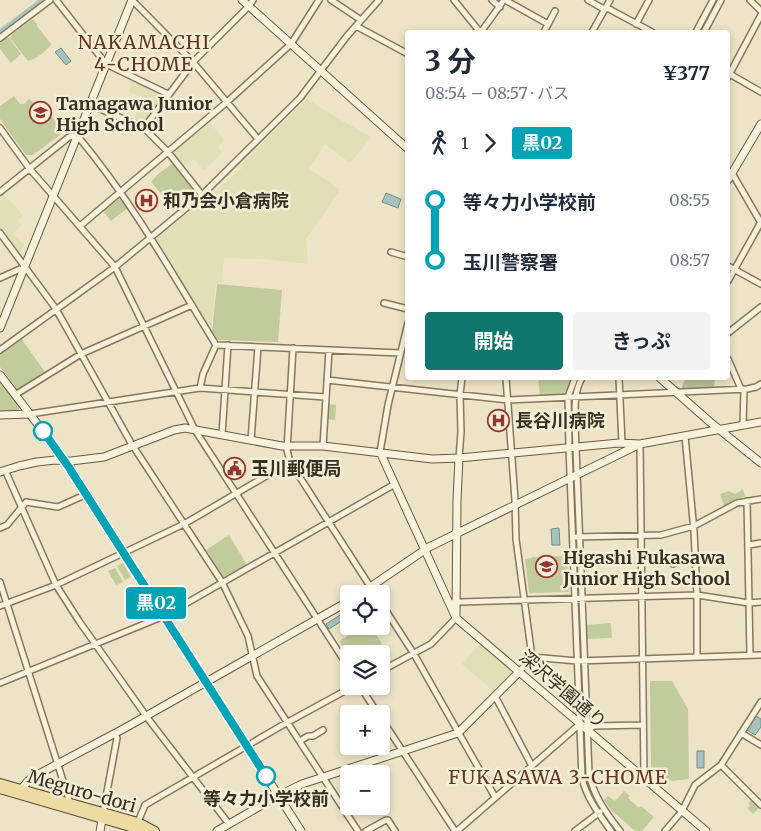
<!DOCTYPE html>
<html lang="ja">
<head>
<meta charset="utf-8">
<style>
  body { margin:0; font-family:Merriweather,"Noto Sans JP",serif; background:#f2f2f3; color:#1f2937; height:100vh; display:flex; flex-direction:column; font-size:19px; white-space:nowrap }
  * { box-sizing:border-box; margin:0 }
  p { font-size:16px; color:#747a83 }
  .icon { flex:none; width:28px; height:28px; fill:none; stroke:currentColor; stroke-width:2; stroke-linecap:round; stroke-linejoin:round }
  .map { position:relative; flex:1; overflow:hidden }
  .panel { position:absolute; left:405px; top:30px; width:325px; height:350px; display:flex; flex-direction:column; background:#fff; border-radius:5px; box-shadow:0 2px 8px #0003 }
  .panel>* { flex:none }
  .badge { padding:0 10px; border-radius:4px; font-size:18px; line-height:32px }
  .tools { position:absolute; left:340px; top:585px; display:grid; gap:10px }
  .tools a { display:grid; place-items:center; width:50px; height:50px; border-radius:5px; background:#fff; box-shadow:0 2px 8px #0003; font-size:25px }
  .map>.badge { position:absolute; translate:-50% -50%; box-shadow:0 0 0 2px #fff }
  .legs { display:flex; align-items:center; gap:8px; height:55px; padding:0 20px; font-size:16px }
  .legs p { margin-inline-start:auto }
  .overview { display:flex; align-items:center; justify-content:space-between; height:85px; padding:0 20px }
  h1 { font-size:28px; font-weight:700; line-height:38px }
  .button { display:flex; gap:10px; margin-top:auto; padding:10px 20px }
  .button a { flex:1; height:58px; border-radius:5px; background:#0f766e; color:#fff; font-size:20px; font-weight:700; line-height:58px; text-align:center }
  .button a+a { background:#f2f2f3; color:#1f2937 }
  ul { padding:0 20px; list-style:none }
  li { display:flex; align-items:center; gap:18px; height:60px; font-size:19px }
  li i { display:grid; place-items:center; width:8px; height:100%; margin:0 6px; background:currentColor }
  li i::after { content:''; width:12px; height:12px; margin:-6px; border:4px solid; border-radius:50%; background:#fff }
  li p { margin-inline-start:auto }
  li:first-child i { background:linear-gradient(#0000 50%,currentColor 0) }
  li:last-child i { background:linear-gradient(currentColor 50%,#0000 0) }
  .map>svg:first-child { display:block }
  .farmland { fill:#e2deb6 }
  .green { fill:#c2cb9c }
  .cemetery { fill:#b9c09b }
  .water { fill:#a9c1bc; stroke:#6f8f8a }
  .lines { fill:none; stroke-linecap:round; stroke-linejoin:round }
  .river { stroke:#a9c1bc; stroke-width:8 }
  .street-casing { stroke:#88775e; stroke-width:8 }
  .secondary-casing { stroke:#6a5841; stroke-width:9 }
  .primary-casing { stroke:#564532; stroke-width:10 }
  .street { stroke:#f8f1db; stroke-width:5 }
  .secondary { stroke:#f8f1db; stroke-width:7 }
  .primary { stroke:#eddba3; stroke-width:8 }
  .line-1-casing { stroke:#fff; stroke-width:11 }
  .line-1 { stroke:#00a3b4; stroke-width:8 }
  .stop-1-dot { fill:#fff; stroke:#00a3b4; stroke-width:2.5 }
  .labels { text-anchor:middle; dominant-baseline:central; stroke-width:5; stroke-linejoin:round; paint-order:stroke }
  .poi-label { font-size:18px; font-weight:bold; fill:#392e21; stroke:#f4eed7; text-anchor:start }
  .street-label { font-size:18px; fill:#392e21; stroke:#f4eed7 }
  .stop-label { font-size:18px; font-weight:bold; fill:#392e21; stroke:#f4eed7 }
  .neighbourhood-label { font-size:19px; letter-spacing:1px; fill:#643522; stroke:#f4eed7 }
</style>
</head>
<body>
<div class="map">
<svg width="761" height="831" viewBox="0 0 761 831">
  <rect width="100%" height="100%" fill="#ede4c8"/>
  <path class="farmland" d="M133 80 163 95 164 96 142 124 133 120 144 99 129 91Z
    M307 99 337 118 372 137 350 163 325 144 309 168 340 190 306 239 308 264 262 259 224 258 222 283H216L211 331 155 239 206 199 243 167 242 164Z
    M209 121 224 140 218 147 222 153 204 171 194 159 184 167 173 153V151Z
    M2 193 23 215 18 221 22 225 13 234 24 245 19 254 0 229V195Z
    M480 644 512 670V674L495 690H492L462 664Z"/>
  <path class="green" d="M33 19 37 24V26L51 44C47 51 36 59 28 61L10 38 14 33Z
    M6 38H9L21 54 11 63 0 49V43Z
    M14 96 20 104H24L29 99 40 107 43 105 64 132 33 155H26L0 119V106Z
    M173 163 195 192 175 210 151 182 157 175Z
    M120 195 129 207 111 221 102 210Z
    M217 284 282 290 278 342 218 340 212 332Z
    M21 338 45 372 17 390 0 367V353Z
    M538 378H573L566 395 540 397Z
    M0 381 20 407 18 411 0 412Z
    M327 404 336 405 335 420 325 419Z
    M743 489 745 497 736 499 724 506 720 494 729 491 735 494Z
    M229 535 247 565 223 577 206 550Z
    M567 556 569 592 529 593 525 559 532 558V557Z
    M123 563 131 577 125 580 117 566Z
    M115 568 123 582 116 585 108 571Z
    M611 623 612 638 586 639 585 625Z
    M363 626H371L382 644 378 647 380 654H349V657L339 641Z
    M650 681H672L688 709 689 779 672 781 651 771Z
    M624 791 630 796 628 798 639 808 641 806 654 817 642 831H635L610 809 604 800 608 796 615 801Z
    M753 799 760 807 753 814 747 808 750 806 748 803Z"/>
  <path class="cemetery" d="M686 378H715L714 387 682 389V386Z"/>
  <path class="water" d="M61 48 71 61 66 65 55 52Z
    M386 193 401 199 398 208 382 202Z
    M559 528 560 545H552L551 529Z
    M340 615 343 620 329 629 326 624Z
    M756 716 761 719V727L755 735 747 730Z
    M697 751H704V768H697Z"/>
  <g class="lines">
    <path class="river" d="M701 32 718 0
      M0 34 45 0"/>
    <defs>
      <path id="street" d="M56 0 106 64 168 94
        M132 0 193 62 258 139
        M331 0 361 20
        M454 0 480 32
        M492 0 500 7
        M505 0 548 24
        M588 0 602 8 609 9 652 32
        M750 0 761 11
        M636 24 649 0
        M356 26 408 54
        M481 32 504 0
        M544 32 555 11
        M592 32 610 0
        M696 32 713 0
        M704 32 721 0
        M0 38 50 0
        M728 73 761 92
        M728 77 761 15
        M89 104 144 128 168 152 202 195
        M0 128 29 168 115 267 195 430 349 668
        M144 128 194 61 249 6 253 0
        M728 171 732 173 761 223
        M0 192 69 137 73 136 80 139C133 203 173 275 216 345
        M80 226 227 102 291 44 319 0
        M0 233 56 309 131 443 222 582 248 636 257 676 358 831
        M391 252 408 257
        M728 266 761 284
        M0 278 20 269 23 271
        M728 281 761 222
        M384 303 408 309
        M728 333 761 307
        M216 345 400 353
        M293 348 287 450 290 462 375 594
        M0 350 115 267 202 195 300 98 347 36 379 0
        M728 359 741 389
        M506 378 515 500 516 539 532 657 519 672
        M575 378 568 397 569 448 582 778C587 799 599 814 611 831
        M582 378C574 392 575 407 575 423L589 773C593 795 606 813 620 831
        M619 378 622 443
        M327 380 508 400 747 389 756 387 761 384
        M200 388 203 374 216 345
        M15 395 81 354 192 305
        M30 414 200 388 325 397
        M743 425 744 389
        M222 435 228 345
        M685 436 694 531 697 595V657
        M251 440 258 347
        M640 444 644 778
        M323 446 329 350
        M380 452 388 405 408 323
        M459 458 461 432 460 394 462 378
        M5 470 56 585 79 621 149 720 229 824
        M747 501 750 655
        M0 528 7 525 26 502 58 507 87 494
        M576 537 661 535 694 526 737 503 761 499
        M749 545 761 543
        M673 560V564
        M0 582 70 803
        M454 602H460L697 595 749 603 761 602
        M381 603 414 654 495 797
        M0 606 56 585 184 524 290 462
        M532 657 577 661 761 655
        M381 671 431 644 456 618
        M0 683 164 616 395 484
        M360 686 378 714
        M495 696 532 766
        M381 718 455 831
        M587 730 594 726 643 725
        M741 733 761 745
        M300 741 308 736H313L323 730
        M721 765 761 805
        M103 813 117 738 115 734
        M138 822 145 805 288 722 354 686
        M366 831 386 820H388L395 831
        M457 831 580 724
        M575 831 600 812
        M665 831 682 811 695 785 721 765 761 702"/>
      <path id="secondary" d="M242 0 408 149
        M728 180 761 124
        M0 328 132 0
        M0 375 65 460 301 831
        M660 378 710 422 761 463
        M0 415 30 414
        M380 452 456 618 706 831
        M0 472 19 466 37 462 55 460 71 461 104 457 174 430 185 428 282 446H323L432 459 459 458 619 443 640 444
        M360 594 429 547 640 444 761 422
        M456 615 457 500 459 458
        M19 792 28 781 35 776 125 728 349 601
        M100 831 103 814
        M217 831 274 798 302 784 458 733 519 672"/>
      <path id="primary" d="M0 783 138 822 155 831
        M0 789 144 831"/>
    </defs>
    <use href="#street" class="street-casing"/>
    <use href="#secondary" class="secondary-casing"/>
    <use href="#primary" class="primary-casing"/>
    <use href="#street" class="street"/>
    <use href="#secondary" class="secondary"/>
    <use href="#primary" class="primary"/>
  </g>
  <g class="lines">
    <defs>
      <path id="line-1" d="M43 431 68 466 266 776"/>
    </defs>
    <use href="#line-1" class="line-1-casing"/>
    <use href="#line-1" class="line-1"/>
  </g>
  <defs>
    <symbol id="school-ring" viewBox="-11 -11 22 22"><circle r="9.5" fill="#f4eed7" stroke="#943731" stroke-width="1.5"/><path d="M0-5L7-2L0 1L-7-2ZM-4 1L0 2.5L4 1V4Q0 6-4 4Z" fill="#943731"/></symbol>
    <symbol id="hospital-ring" viewBox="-11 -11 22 22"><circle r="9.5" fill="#f4eed7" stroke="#943731" stroke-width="1.5"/><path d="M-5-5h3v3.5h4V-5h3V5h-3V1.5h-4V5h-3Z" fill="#943731"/></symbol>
    <symbol id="civic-ring" viewBox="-11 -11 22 22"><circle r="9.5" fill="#f4eed7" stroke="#943731" stroke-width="1.5"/><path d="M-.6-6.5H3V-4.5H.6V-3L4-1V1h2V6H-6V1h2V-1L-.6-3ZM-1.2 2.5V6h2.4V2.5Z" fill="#943731"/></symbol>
  </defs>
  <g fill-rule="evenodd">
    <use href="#school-ring" x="28" y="100" width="25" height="25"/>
    <use href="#hospital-ring" x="134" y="188" width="25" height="25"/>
    <use href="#hospital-ring" x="486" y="408" width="25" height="25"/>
    <use href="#civic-ring" x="222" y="456" width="25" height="25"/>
    <use href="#school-ring" x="534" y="554" width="25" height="25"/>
  </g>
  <g class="stop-1-dot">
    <circle cx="43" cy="431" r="9"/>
    <circle cx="266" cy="776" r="9"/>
  </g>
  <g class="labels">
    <g class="poi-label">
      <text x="56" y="103">Tamagawa Junior<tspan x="56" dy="21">High School</tspan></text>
      <text x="163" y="200">和乃会小倉病院</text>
      <text x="515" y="420">長谷川病院</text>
      <text x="251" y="468">玉川郵便局</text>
      <text x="563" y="557">Higashi Fukasawa<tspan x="563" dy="21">Junior High School</tspan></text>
    </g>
    <g class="street-label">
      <text transform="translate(563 689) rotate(41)">深沢学園通り</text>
      <text transform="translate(82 791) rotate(16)">Meguro-dori</text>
    </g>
    <g class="stop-label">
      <text x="266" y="798">等々力小学校前</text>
    </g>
    <g class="neighbourhood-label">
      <text x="144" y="42">NAKAMACHI<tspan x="144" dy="22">4-CHOME</tspan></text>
      <text x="558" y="777">FUKASAWA 3-CHOME</text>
    </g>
  </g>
</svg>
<div class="tools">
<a><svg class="icon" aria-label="locate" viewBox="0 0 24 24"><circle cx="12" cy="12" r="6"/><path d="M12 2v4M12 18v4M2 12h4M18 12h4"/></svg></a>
<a><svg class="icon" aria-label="layers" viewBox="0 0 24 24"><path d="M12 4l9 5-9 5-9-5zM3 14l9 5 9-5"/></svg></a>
<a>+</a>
<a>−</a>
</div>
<b class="badge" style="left:156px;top:603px;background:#00a3b4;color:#fff">黒02</b>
<section class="panel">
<div class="overview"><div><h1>3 分</h1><p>08:54 – 08:57 · バス</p></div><b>¥377</b></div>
<div class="legs"><svg class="icon" aria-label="walk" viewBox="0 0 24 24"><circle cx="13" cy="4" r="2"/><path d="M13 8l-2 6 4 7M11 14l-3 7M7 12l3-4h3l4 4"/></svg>1<svg class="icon" aria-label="forward" viewBox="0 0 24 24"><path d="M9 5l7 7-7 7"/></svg><b class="badge" style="background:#00a3b4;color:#fff">黒02</b></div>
<ul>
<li><i style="color:#00a3b4"></i><b>等々力小学校前</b><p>08:55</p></li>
<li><i style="color:#00a3b4"></i><b>玉川警察署</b><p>08:57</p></li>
</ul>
<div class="button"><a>開始</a><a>きっぷ</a></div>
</section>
</div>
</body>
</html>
